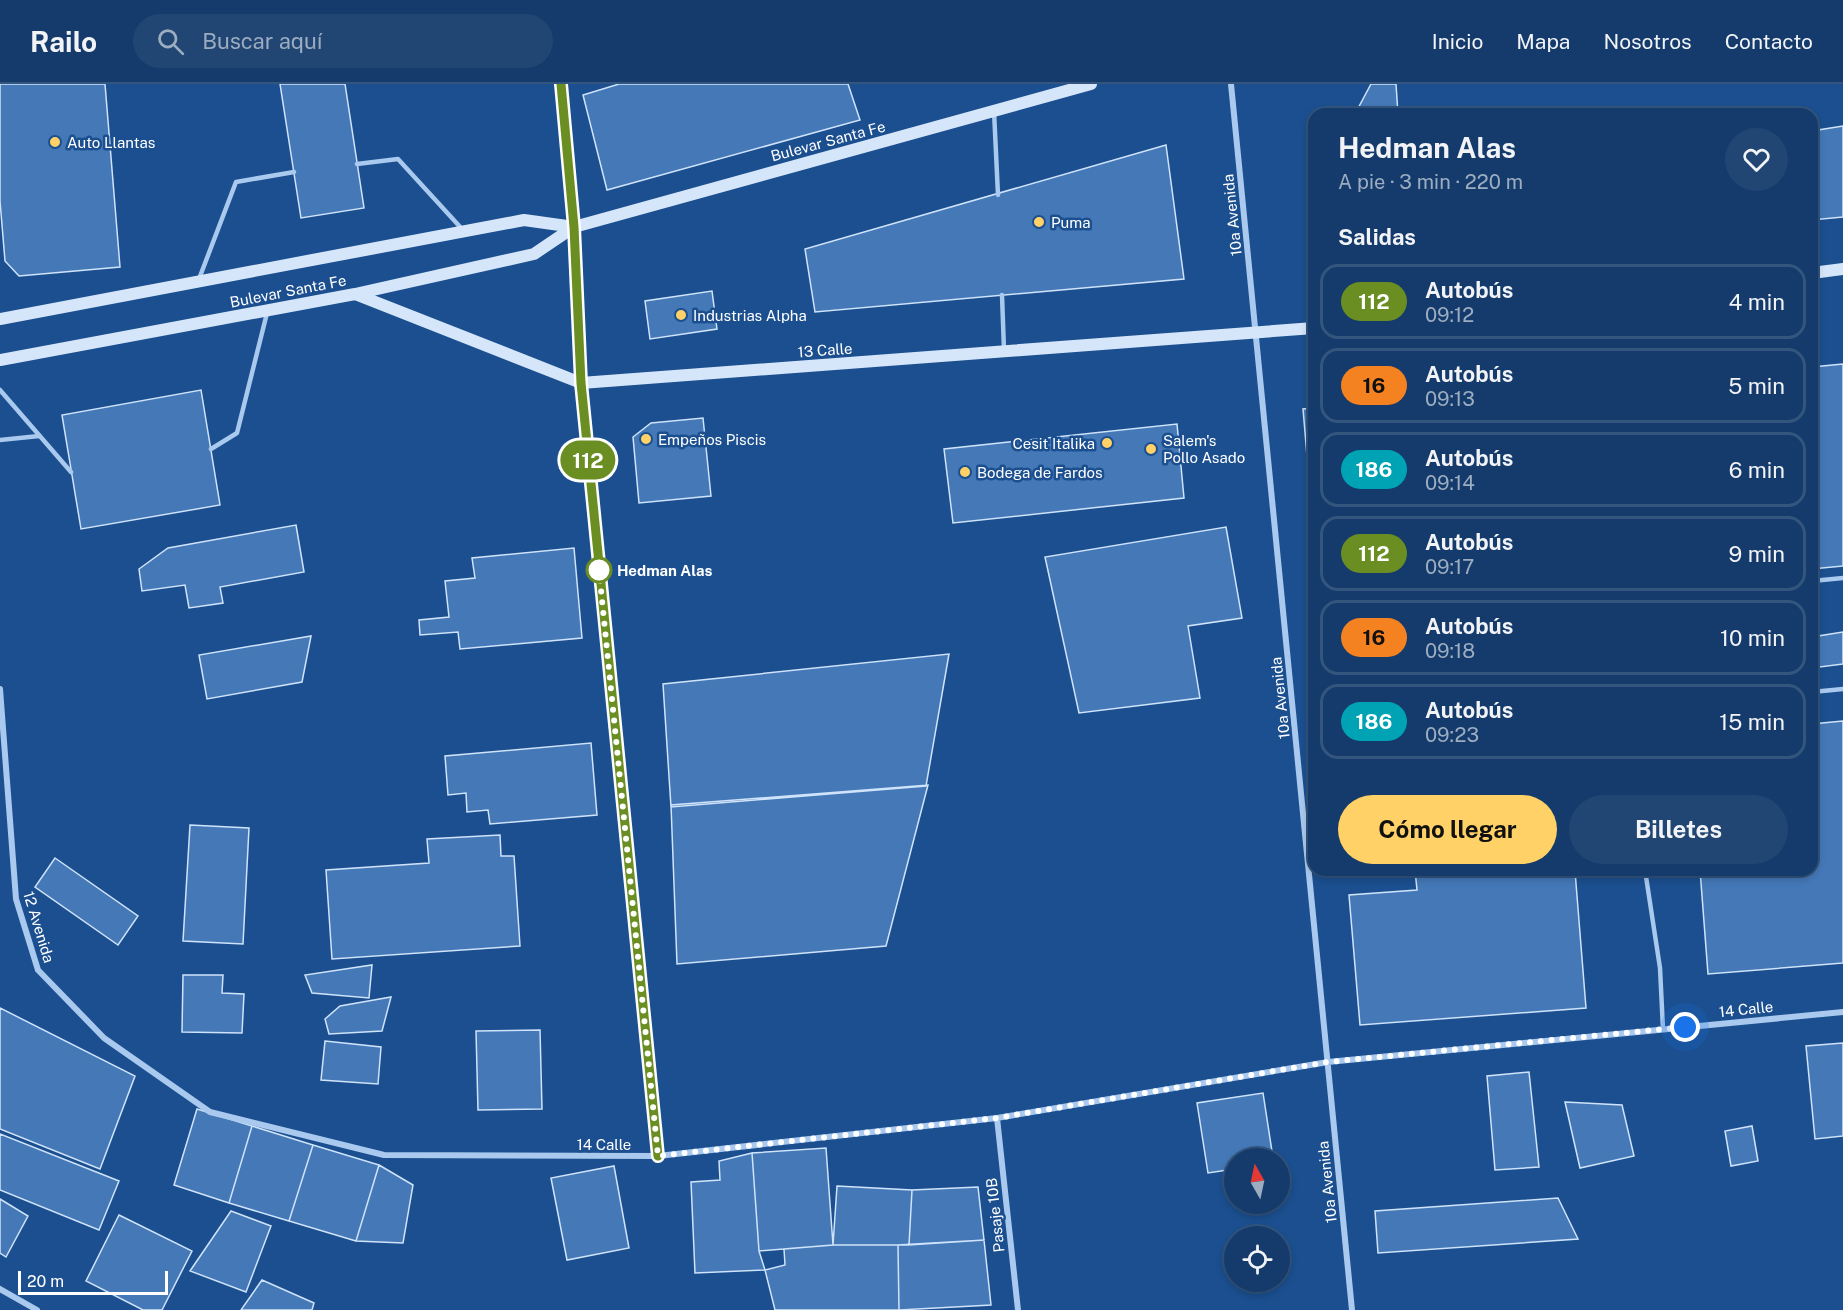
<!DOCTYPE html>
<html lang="es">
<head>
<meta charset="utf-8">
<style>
  body { margin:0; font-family:"Public Sans",sans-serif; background:#214673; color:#f1f3f6; height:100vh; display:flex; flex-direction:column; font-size:22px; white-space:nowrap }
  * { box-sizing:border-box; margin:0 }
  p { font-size:20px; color:#9dadc1 }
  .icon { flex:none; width:33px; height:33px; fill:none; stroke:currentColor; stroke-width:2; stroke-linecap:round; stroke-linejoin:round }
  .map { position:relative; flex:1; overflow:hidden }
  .drawer { position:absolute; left:1308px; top:24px; width:510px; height:768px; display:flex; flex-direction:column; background:#143b6b; border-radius:18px; box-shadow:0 3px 9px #0003,0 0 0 2px #33557e }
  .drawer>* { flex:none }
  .badge { padding:0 12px; border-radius:20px; font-size:21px; line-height:39px }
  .needle { width:39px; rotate:351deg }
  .controls { position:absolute; left:1224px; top:1064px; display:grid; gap:12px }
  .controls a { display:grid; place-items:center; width:66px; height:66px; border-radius:50%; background:#143b6b; box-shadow:0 3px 9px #0003,0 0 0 2px #33557e; font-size:30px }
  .scale { position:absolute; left:18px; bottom:15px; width:150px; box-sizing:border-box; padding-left:6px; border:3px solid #fff; border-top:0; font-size:16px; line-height:21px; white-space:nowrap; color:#fff; -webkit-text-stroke:4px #1b4f8f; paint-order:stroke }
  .you { position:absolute; width:30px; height:30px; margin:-15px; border:4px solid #fff; border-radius:50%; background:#1a73e8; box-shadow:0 0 0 9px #1a73e833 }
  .map>.badge { position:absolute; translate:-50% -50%; box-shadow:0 0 0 3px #fff }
  h2 { padding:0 30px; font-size:22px; line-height:54px }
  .round { display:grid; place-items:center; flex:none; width:63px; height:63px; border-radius:32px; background:#214673 }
  .head { display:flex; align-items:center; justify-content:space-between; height:102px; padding:0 30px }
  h1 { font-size:28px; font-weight:700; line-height:45px }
  .button { display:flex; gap:12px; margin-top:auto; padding:12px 30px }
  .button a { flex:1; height:69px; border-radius:36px; background:#ffd166; color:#111; font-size:24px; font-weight:700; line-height:69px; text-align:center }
  .button a+a { background:#214673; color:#f1f3f6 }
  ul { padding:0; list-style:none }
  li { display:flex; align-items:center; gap:18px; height:75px; margin:0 12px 9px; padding:0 18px; border:3px solid #33557e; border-radius:18px }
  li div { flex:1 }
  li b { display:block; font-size:22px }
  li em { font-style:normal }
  li .badge { min-width:66px; font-weight:700; text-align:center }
  header { display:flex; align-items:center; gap:36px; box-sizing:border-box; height:84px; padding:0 30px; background:#143b6b; border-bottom:2px solid #33557e }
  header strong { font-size:28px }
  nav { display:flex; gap:33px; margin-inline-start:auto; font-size:21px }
  .search { width:420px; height:54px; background:#214673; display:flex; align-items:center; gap:15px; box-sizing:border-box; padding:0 21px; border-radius:33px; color:#9dadc1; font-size:22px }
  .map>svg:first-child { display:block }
  .building { fill:#4478b7; stroke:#cfe3fa; stroke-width:1.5 }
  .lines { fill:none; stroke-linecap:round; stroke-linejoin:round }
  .lane { stroke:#a9c9ee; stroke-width:4.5 }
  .street { stroke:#a9c9ee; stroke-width:6 }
  .secondary { stroke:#d6e6fa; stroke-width:12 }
  .line-casing { stroke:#fff; stroke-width:14 }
  .line { stroke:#6b8e23; stroke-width:9 }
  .walk { stroke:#fff; stroke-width:6; stroke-dasharray:0 10.8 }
  .poi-dot { fill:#ffd166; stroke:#1b4f8f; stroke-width:2 }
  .stop-dot { fill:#fff; stroke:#6b8e23; stroke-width:3 }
  .labels { text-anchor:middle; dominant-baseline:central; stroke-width:5; stroke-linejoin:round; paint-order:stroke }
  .street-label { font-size:15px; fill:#fff; stroke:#1b4f8f }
  .poi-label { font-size:15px; fill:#fff; stroke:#1b4f8f; text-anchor:start }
  .stop-label { font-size:15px; font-weight:bold; fill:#fff; stroke:#1b4f8f; text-anchor:start }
</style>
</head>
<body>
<header>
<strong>Railo</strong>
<div class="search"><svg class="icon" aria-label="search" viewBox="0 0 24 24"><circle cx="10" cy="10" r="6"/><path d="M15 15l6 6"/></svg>Buscar aquí</div>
<nav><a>Inicio</a><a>Mapa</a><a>Nosotros</a><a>Contacto</a></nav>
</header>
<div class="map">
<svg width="1843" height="1226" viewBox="0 0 1843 1226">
  <rect width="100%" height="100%" fill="#1b4f8f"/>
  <path class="building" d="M0 0H105L120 183 19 192 5 177 0 117Z
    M280 0H345L364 124 301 134Z
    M619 0H848L860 36 607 106 583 11Z
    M1371 0H1396L1398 30H1355Z
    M1843 42V133L1812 136V47Z
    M1166 61 1184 195 815 228 805 165Z
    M712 207 717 245 650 255 645 217Z
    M1843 280V482L1812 485V283Z
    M201 306 220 421 81 445 62 331Z
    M1314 324V454L1303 325Z
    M703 334 711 412 639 419 633 353 651 339Z
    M1177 340 1184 414 953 439 944 365Z
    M296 441 304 488 220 503 223 519 189 524 185 501 142 507 139 485 168 464Z
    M1226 443 1242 534 1188 542 1200 614 1079 629 1045 473Z
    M574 464 582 554 460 565 458 548 420 551 419 536 449 533 445 497 475 494 472 474Z
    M1843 548V580L1812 584V553Z
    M311 552 302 598 207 615 199 571Z
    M949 570 926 702 671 723 663 600Z
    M1843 637V879L1708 890 1700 786H1812V640Z
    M591 659 597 731 490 740 488 726 467 728 466 709 448 711 445 672Z
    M928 701 886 862 677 880 671 721Z
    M190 741 249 744 243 860 183 857Z
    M500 751 501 772H514L520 862 332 875 326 786 429 779 427 755Z
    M55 774 138 832 118 861 35 803Z
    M1415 786H1545V789L1575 787 1586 924 1360 941 1349 811 1417 806Z
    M1545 786H1585L1545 789Z
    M372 881 369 914 312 909 305 891Z
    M183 891H223L222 909 244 910 242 949 182 948Z
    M391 913 382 947 329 950 325 935 340 922Z
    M0 924 135 992 100 1085 0 1045Z
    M540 946 542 1025 478 1026 476 947Z
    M325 957 381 963 378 1000 321 996Z
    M1843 959V1052L1815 1055 1806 962Z
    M1529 988 1539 1083 1495 1086 1487 992Z
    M1263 1009 1273 1074H1234V1085L1208 1089 1197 1019Z
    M1565 1018 1622 1021 1634 1072 1580 1084Z
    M197 1025 252 1042 229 1119 174 1101Z
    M252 1042 313 1061 289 1137 229 1119Z
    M1752 1042 1758 1077 1731 1082 1725 1047Z
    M0 1050 119 1097 99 1146 0 1106Z
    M313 1061 379 1081 356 1157 289 1137Z
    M826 1064 833 1161 759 1167 752 1069Z
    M752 1069 759 1167 765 1186 695 1189 691 1098 720 1096 719 1077Z
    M379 1081 413 1101 403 1159 356 1157Z
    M614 1082 629 1164 567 1176 551 1094Z
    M837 1102 912 1106 909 1161H833Z
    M978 1103 984 1156 909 1161 912 1106Z
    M1558 1114 1578 1155 1378 1169 1375 1127Z
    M0 1115 28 1132 6 1173 0 1169Z
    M231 1127 271 1142 246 1208 190 1187Z
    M119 1131 192 1167 162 1226H143L86 1197Z
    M984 1156 991 1221 899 1226 898 1161Z
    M833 1161H898L899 1226H775L765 1186 785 1181 784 1165Z
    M262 1196 314 1219 312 1226H241Z"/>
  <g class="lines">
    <path class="lane" d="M994 27 998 111
      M357 80 398 75 462 145
      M199 195 236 98 294 88
      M1002 211 1004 266
      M0 306 71 388
      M0 356 39 352
      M211 365 237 349 267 229
      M1812 497 1843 494
      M1812 608 1843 605
      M1645 786 1660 884 1663 945"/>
    <path class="street" d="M561 0 574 143 581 299 658 1072
      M1231 0 1352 1226
      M0 605 16 815 38 886 104 954 210 1028 384 1071 658 1072 997 1034 1328 978 1843 928
      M997 1034 1018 1226
      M0 1205 37 1226"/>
    <path class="secondary" d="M1812 189 1843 185
      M355 210 581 299 1314 244
      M0 235 524 136 574 143
      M0 276 355 210 534 170 574 143 1091 0"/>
  </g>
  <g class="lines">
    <defs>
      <path id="line" d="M561 0 574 143 581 299 658 1072"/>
    </defs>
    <use href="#line" class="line-casing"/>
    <use href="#line" class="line"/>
    <path class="walk" d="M599 486 658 1072 997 1034 1328 978 1685 943"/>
  </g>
  <g class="poi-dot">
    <circle cx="55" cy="58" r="6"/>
    <circle cx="1039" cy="138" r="6"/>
    <circle cx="681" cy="231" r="6"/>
    <circle cx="646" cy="355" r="6"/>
    <circle cx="1107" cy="359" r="6"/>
    <circle cx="1151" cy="365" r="6"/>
    <circle cx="965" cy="388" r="6"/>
  </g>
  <circle class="stop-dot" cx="599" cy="486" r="12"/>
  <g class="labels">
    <g class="street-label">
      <text transform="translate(828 57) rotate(-15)">Bulevar Santa Fe</text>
      <text transform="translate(1232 131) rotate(-96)">10a Avenida</text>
      <text transform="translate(288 207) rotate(-11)">Bulevar Santa Fe</text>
      <text transform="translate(825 266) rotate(-4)">13 Calle</text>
      <text transform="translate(1280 614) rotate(-96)">10a Avenida</text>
      <text transform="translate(39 843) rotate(73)">12 Avenida</text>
      <text transform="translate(1746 925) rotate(-6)">14 Calle</text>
      <text x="604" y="1060">14 Calle</text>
      <text transform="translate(1327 1098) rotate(-96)">10a Avenida</text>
      <text transform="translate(995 1131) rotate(-96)">Pasaje 10B</text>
    </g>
    <g class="poi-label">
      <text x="67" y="58">Auto Llantas</text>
      <text x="1051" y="138">Puma</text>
      <text x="693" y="231">Industrias Alpha</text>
      <text x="658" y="355">Empeños Piscis</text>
      <text x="1163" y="356">Salem's<tspan x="1163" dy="17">Pollo Asado</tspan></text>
      <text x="1095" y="359" text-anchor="end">Cesit Italika</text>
      <text x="977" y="388">Bodega de Fardos</text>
    </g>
    <g class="stop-label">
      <text x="617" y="486">Hedman Alas</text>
    </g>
  </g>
</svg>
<div class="controls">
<a><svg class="needle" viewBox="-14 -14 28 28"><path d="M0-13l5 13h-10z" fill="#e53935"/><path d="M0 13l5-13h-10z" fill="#9dadc1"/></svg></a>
<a><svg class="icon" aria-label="locate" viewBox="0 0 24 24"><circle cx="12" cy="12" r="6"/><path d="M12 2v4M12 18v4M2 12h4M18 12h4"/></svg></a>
</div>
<div class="scale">20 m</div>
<div class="you" style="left:1685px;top:943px"></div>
<b class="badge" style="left:588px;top:376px;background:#6b8e23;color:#fff">112</b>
<section class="drawer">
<div class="head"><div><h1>Hedman Alas</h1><p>A pie · 3 min · 220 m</p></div><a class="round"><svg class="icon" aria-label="heart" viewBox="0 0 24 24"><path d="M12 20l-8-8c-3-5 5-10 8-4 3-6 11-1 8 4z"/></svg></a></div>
<h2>Salidas</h2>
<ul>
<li><span class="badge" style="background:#6b8e23;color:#fff">112</span><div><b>Autobús</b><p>09:12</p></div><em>4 min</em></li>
<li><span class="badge" style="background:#f58220;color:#111">16</span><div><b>Autobús</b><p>09:13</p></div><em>5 min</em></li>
<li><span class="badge" style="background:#00a3b4;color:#fff">186</span><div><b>Autobús</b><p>09:14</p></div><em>6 min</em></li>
<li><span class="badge" style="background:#6b8e23;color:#fff">112</span><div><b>Autobús</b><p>09:17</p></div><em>9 min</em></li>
<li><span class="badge" style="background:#f58220;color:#111">16</span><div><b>Autobús</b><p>09:18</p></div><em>10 min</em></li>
<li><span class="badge" style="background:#00a3b4;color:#fff">186</span><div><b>Autobús</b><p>09:23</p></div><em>15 min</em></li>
</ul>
<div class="button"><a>Cómo llegar</a><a>Billetes</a></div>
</section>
</div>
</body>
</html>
